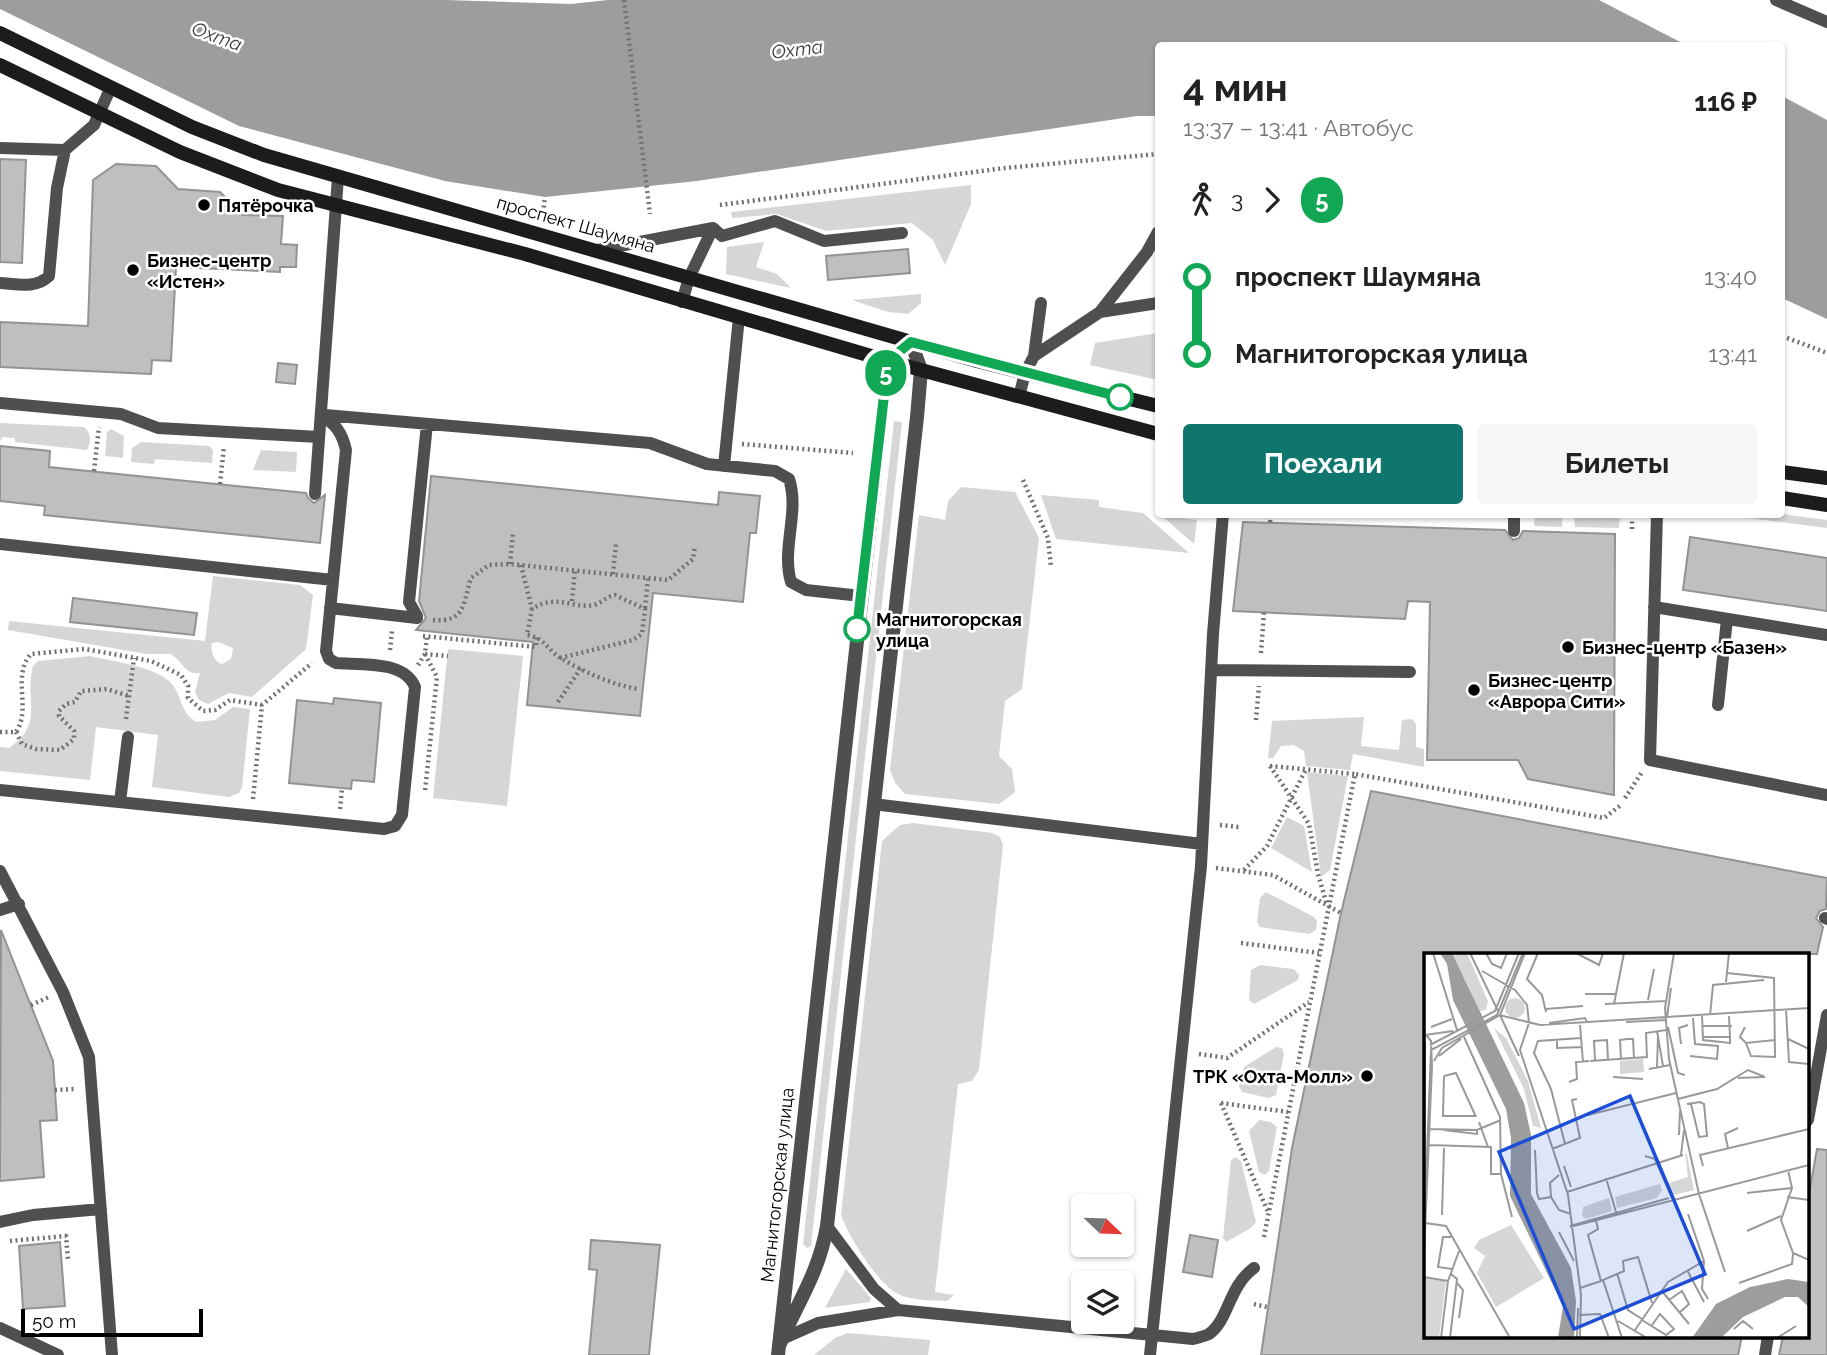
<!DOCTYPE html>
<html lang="ru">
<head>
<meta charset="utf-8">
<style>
  body { margin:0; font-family:Raleway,sans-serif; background:#f6f6f6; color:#222; height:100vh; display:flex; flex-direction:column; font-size:26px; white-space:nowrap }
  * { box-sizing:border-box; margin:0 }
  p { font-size:23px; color:#767676 }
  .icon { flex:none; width:38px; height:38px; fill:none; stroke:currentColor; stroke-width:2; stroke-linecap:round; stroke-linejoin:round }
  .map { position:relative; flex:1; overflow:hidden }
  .drawer { position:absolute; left:1155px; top:42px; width:630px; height:476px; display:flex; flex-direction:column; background:#fff; border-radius:7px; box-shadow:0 2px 5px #0004 }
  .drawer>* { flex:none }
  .badge { padding:0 14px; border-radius:23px; font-size:24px; line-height:46px }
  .needle { width:46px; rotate:113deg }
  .fabs { position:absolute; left:1071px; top:1194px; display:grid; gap:14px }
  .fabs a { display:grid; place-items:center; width:63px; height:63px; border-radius:7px; background:#fff; box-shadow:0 2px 5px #0004; font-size:35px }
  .scale { position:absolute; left:21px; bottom:18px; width:182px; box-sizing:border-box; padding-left:7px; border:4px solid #000; border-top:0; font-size:19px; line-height:24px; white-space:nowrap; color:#000; -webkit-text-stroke:5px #fff; paint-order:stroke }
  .map>.badge { position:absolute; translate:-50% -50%; box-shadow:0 0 0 4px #fff }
  .legs { display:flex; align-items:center; gap:10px; height:77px; padding:0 28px; font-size:23px }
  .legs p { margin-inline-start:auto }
  .head { display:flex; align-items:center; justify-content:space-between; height:119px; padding:0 28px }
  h1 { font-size:38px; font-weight:700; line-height:52px }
  .action { display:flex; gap:14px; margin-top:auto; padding:14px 28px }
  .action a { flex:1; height:80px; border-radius:7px; background:#0f766e; color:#fff; font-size:28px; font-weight:700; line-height:80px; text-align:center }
  .action a+a { background:#f6f6f6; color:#222 }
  ul { padding:0 28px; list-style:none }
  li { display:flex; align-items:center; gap:24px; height:77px; font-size:26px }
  li i { display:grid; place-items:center; width:10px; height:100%; margin:0 9px; background:currentColor }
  li i::after { content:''; width:18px; height:18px; margin:-9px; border:5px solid; border-radius:50%; background:#fff }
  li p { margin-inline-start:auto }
  li:first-child i { background:linear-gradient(#0000 50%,currentColor 0) }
  li:last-child i { background:linear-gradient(currentColor 50%,#0000 0) }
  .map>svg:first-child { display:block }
  .green { fill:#d6d6d6; fill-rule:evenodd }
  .water { fill:#9d9d9d }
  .building { fill:#bfbfbf; stroke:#939393; stroke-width:2 }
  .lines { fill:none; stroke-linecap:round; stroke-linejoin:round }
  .path { stroke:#717171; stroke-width:4.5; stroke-dasharray:2 3.5; stroke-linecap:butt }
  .lane { stroke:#4f4f4f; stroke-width:12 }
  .street { stroke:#4f4f4f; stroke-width:14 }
  .secondary { stroke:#1c1c1c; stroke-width:14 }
  .line-1-casing { stroke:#fff; stroke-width:16 }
  .line-1 { stroke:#10a855; stroke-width:10 }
  .poi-dot { fill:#000; stroke:#fff; stroke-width:2.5 }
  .stop-1-dot { fill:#fff; stroke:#10a855; stroke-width:3.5 }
  .labels { text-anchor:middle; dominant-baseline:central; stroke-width:5; stroke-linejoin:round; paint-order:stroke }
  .poi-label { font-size:18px; font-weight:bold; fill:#000; stroke:#fff; text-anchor:start }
  .street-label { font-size:18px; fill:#000; stroke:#fff }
  .stop-label { font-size:18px; font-weight:bold; fill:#000; stroke:#fff; text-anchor:start }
  .water-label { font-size:19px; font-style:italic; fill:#3e3e3e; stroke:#fff }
  .inset-road { fill:none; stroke:#999; stroke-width:2 }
  .view { fill:#1d4ed8; fill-opacity:0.15; stroke:#1d4ed8; stroke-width:3.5 }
  .inset-edge { fill:none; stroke:#000; stroke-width:3.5 }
</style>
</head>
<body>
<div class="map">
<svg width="1827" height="1355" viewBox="0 0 1827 1355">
  <rect width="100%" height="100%" fill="#fff"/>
  <path class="green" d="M971 185V204L945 265 933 240 912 223 826 231 777 214 732 218 731 212Z
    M764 242 756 267 777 274 791 288 726 274 727 247Z
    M921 294V303L908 314 888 312 852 300Z
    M1158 333V380L1090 365 1095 343Z
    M894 421 902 422 811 1246 807 1248 803 1244Z
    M0 423 84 427C92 434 91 441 87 450L15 442V438L3 437 0 441Z
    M111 429 124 436 123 458 105 456 107 432Z
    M141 442 209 446 213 450 212 463 155 459 154 464 131 462 132 448Z
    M261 450 297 452 296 472 253 470Z
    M961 487 1015 492 1039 538 1022 689 1005 701 999 756 1012 769 1015 792 999 804 905 794 895 783 890 770 919 515 945 520 948 501Z
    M1041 495 1099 500V507L1143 513 1189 553 1056 539Z
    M1782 514 1827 520V528L1725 515Z
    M1535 515H1562V527L1534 526Z
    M1574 515 1620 516 1619 528 1575 527Z
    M1162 516 1197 520 1194 544Z
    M213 576 300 585 313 595 306 649 252 697 229 693 208 704 199 700 195 692 200 673C185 675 183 662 171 654H147L8 630 9 621 205 641ZM218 642 233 648 231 659 222 664C214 662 210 651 212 643Z
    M448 649 523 656 507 806 433 798Z
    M90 656C111 661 156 667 170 682 183 695 179 713 197 722L215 720 233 707 250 709 242 787 239 793 229 797 152 787 158 735 96 727 90 780 0 771V747L9 748C45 723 24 703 33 666L38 661Z
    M1364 717 1361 746 1399 750 1402 720 1412 719 1416 724V747L1424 749V767L1353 754 1350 770 1306 766 1304 751 1294 745 1281 746 1273 758H1268L1272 721Z
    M1307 772 1348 776 1330 870 1321 877Z
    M1287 817 1304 826 1312 872 1271 848Z
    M913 823 992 833 1000 837 1003 845 979 1070 972 1081 958 1084 935 1292 954 1295 947 1301C932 1300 912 1301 898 1294 877 1283 849 1237 841 1215L882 841 900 825Z
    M1266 892 1314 917 1317 921 1316 930 1309 934 1260 927 1257 921 1260 898Z
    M1260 965 1293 969 1299 974 1298 980 1254 1004 1249 1000 1251 970Z
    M1276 1047 1282 1048 1284 1054 1276 1095 1268 1098 1242 1092 1239 1086 1244 1067Z
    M1259 1120 1271 1122 1277 1127 1269 1171 1265 1175 1259 1172 1249 1131Z
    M1236 1157 1241 1161 1256 1222 1251 1228 1226 1242 1223 1238 1231 1160Z
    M846 1269 871 1298 870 1302 825 1308Z
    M848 1333 930 1340 928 1355H814L835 1338Z"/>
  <path class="water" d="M0 0H445L571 4 608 0H1599L1686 45 1158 46V116H1137L697 181 545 197 445 181 239 126 0 9Z
    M1782 96 1827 120V319L1782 298Z"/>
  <path class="building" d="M0 159 26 160 22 263 0 262Z
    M116 164 156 166 178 189 220 192 243 215 283 216 281 244 297 245 296 267H280V272L176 267 171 361 152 360 151 374 0 367V322L88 326 93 180Z
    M908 249 910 273 828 280 826 256Z
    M278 363 297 365 295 384 276 382Z
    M0 446 50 451 49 467 306 493 308 498 314 503 325 495 320 543 44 515 45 506 0 501Z
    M431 476 718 505 719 492 760 496 756 533H750L743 602 653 593 640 716 527 705 533 642 416 630 426 618 419 601Z
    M1243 522 1505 530 1513 540 1519 538 1523 531 1615 534 1614 795 1528 779 1518 760H1427L1430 602 1408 601 1405 619 1233 611Z
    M1690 537 1827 558V611L1683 590Z
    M73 598 197 613 194 635 70 622Z
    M334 698 381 703 374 782 352 780 351 789 289 783 297 700 333 704Z
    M1371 791 1827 878 1826 909 1820 911 1816 918 1823 927 1817 954H1426V1336H1742L1738 1355H1261L1292 1148 1341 913Z
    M1 930 53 1061 57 1120 40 1121 44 1177 0 1181Z
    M1817 1149 1827 1150V1355H1779L1783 1336H1808V1199Z
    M1190 1235 1218 1240 1212 1277 1183 1272Z
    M591 1240 660 1245 649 1355H589L597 1270 589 1269Z
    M60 1242 65 1306 23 1309 19 1246Z"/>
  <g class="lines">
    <path class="path" d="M624 0 650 214
      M720 205 1005 168 1158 154
      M543 213 545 197
      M1782 336 1827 353
      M742 444 853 453
      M94 471 99 427
      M1023 480 1048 538 1051 567
      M220 484 224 446
      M1270 522 1271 514
      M1632 529V520
      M510 564 513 532
      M521 565 532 609
      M613 574 616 543
      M572 601 575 570
      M645 608 648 578
      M433 620C467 623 463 601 471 578L489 565 510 564 668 580 693 559 695 546
      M423 636 536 647 537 637
      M390 650 392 631
      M1261 653 1264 612
      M425 654 437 677 425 791
      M425 654 448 656
      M560 658 633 640 642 634 645 609 615 595C607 596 602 603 594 605 571 609 558 593 532 609L527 635C544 637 548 651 562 659 584 672 615 686 639 689
      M418 665 425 654 427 636
      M558 702 581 668
      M126 719 134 658
      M1256 720 1259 686
      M0 732H16C32 708 11 677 31 654L85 649 151 661 181 675 188 686V698L203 711 215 710 230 700 262 705
      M16 732 22 744 36 749 60 750 74 739V731L59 716V711L66 704 75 702 81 691 107 689 129 696
      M1270 766 1309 824 1318 874 1327 905
      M1270 766 1355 774
      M1625 798 1642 772
      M253 799 262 705 312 663
      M340 809 342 789
      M1220 825 1239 827
      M1216 868 1273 875 1341 913
      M1244 870 1267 846 1306 769
      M1241 943 1319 953
      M31 1005 49 997
      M1199 1054 1227 1058 1309 1002
      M55 1090 75 1089
      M1221 1103 1268 1212
      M1221 1103 1288 1112
      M1264 1237 1355 774 1604 818 1621 805
      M10 1241 66 1236 68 1260
      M1254 1304 1267 1307"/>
    <path class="lane" d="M1776 0 1827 22
      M0 148 65 150
      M598 250 713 228 722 236 775 221 824 241 902 233
      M0 283C17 284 36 289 49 276L57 188 65 150 94 125 111 87
      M682 302 689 278 713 228
      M1100 312 1147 252 1158 232
      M1034 356 1041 303
      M1019 397 1025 373 1034 356 1100 312 1158 303
      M0 403 121 414 158 428 319 437
      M325 415 650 443 707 464 775 471 789 479C800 512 781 548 791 582L806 590 861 596
      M724 466 739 317
      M315 494 338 177
      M1657 514 1650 760 1827 795
      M1514 531V514
      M0 544 333 580
      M1654 607 1827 635
      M330 608 417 618
      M417 616 409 602 427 424
      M1211 670 1410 672
      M1718 705 1727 619
      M0 790 384 829 395 826 402 815 415 687C404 660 361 665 336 663L329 659 326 651 346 450C342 433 336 424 321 415
      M120 802 128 737
      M873 804 1202 844
      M0 871 63 992 89 1057 112 1355
      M0 910 19 904
      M1825 918 1827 919
      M1808 1120 1827 1015
      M0 1222 33 1215 101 1209
      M827 1226 874 1289 898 1310
      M0 1328 58 1355
      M782 1339 818 1323 898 1310 1193 1339C1197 1338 1205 1336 1209 1334 1229 1320 1228 1287 1254 1268
      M1150 1355 1201 866 1213 634 1223 514
      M1765 1355 1768 1336"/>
    <path class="street" d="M778 1355 888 361 911 342 921 370 917 417 827 1226C819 1273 797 1303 779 1346"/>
    <path class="secondary" d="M0 33 192 127 264 155 977 361 1158 406
      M0 65 180 152 278 190 525 254 888 361 1158 434
      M1782 472 1827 478
      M1782 498 1827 505"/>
  </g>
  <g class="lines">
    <defs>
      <path id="line-1" d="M857 629 888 361 911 342 1120 397"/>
    </defs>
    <use href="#line-1" class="line-1-casing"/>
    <use href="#line-1" class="line-1"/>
  </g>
  <g class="poi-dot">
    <circle cx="204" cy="205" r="7"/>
    <circle cx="133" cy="270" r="7"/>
    <circle cx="1568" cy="647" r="7"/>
    <circle cx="1474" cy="690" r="7"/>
    <circle cx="1367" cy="1076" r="7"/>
  </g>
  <g class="stop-1-dot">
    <circle cx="1120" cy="397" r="12"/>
    <circle cx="857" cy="629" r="12"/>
  </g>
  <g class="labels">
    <g class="poi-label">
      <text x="218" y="205">Пятёрочка</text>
      <text x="147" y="260">Бизнес-центр<tspan x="147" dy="21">«Истен»</tspan></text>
      <text x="1582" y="647">Бизнес-центр «Базен»</text>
      <text x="1488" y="680">Бизнес-центр<tspan x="1488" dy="21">«Аврора Сити»</tspan></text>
      <text x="1353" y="1076" text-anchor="end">ТРК «Охта-Молл»</text>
    </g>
    <g class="street-label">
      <text transform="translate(576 224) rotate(16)">проспект Шаумяна</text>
      <text transform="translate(777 1185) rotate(-84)">Магнитогорская улица</text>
    </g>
    <g class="stop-label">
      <text x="876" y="619">Магнитогорская<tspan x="876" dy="21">улица</tspan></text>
    </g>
    <g class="water-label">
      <text transform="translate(217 36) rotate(20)">Охта</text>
      <text transform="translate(797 49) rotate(-7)">Охта</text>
    </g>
  </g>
  <g transform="translate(1424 953)">
    <rect width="385" height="385" fill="#fff"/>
    <path d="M28 0H43L64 48 62 57 56 58ZM81 55a10 10 0 1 1 20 0a10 10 0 1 1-20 0ZM70 75 82 85 104 128 117 175 109 173 100 136ZM219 106 220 119 196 121V108ZM261 200 263 202 270 237 250 242 242 231 264 224ZM236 231 238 237 233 245 193 255 191 244ZM185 245 188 258 162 266 158 263 159 254ZM87 272 120 325 72 354 53 320 61 303 50 295 55 287ZM0 325 22 328 15 385H0Z" fill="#d6d6d6"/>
    <path d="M16 0H28L100 150 107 182V241L147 315 152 348 150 385H134L139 353 86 243 87 185 82 156 29 47 23 11ZM364 326 385 329V354L374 344H361L319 364 297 385H268L292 351 326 334Z" fill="#9d9d9d"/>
    <path class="inset-road" d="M9 0 33 77M46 0 74 58M62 0 68 11 77 15 83 0M114 0 103 26 118 42 122 59M152 0 175 12 179 0M250 0 241 55 245 106 275 241 301 319M58 18 91 37 103 52 105 70 96 97 144 242 157 342 156 385M303 20 350 25 351 104 327 103 322 90M302 29 305 0M161 41H191M224 47 230 16M181 51 242 48M190 51 200 0M122 56 159 53M362 56 365 109 385 111M75 62 116 72 385 55M76 62 95 103M278 62 279 87 306 90V84H279M286 63 289 32 340 27M305 63 306 84M243 64 247 35M202 69 242 67M125 70 161 65 163 69M156 72 159 109M279 73H308M7 74 28 66M244 74 254 120 261 122M321 74 316 84 322 90 351 87M233 78 239 113M1 82 29 78M40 84 76 164 77 221 88 264M364 86 385 96M133 87V95L158 94M257 91 255 75 264 72M6 92 71 58 95 0M15 103 37 86M266 103 293 106 294 93 271 91 269 65M197 106 196 87 203 86H209L210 105M10 108 18 95 76 62 101 0M166 108 223 104 222 80 242 77M171 108 170 88 183 87 184 107M233 115 234 82M225 116 246 112M20 123 19 163H52M20 123 32 120 52 164M189 124 219 126M145 129 153 126 152 109 165 108M254 146 293 136 324 117 341 124 314 125M263 151 276 149 280 151 283 183 275 184 267 151M164 162 252 140M55 169 64 194M6 176 53 177 77 167M19 177 53 181V177M255 182 256 158M141 191 127 136 110 100 114 88 157 85M5 192 67 194V221H77M0 193 1 89M304 195 301 181 314 175M128 196 156 185 148 147 153 146M111 197 113 240 115 246 127 244M257 202 260 177M221 203 231 206 248 245M140 213 147 234M279 213 276 202 385 176M364 217 368 235 357 267 369 300 385 307M135 222 126 230 127 244 135 257 147 261M182 225 192 259M143 239 259 202M323 240 368 235M363 244 385 247M264 261 280 308 278 336 284 346M18 262 20 195M172 268 174 276 164 282 177 328 200 318 199 308 214 304 228 350M1 270 22 273 86 385M146 273 245 245M146 274 385 212M0 277 7 97 73 62 99 0M323 278 357 263M135 279 150 308M27 284H19L14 314 28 316M0 302 8 113 7 88 2 82M263 317 280 349M193 320 204 357 218 366M0 324 24 328M179 327 198 385M33 330 39 337 35 365M315 330 368 311 369 301M156 335 177 328M237 337 265 371M245 347 258 338 265 351 255 360M155 362 176 361 185 385M218 367 242 382 250 376 236 361 228 372M194 368 223 385M310 376 319 368 329 376M211 377 244 329 280 308M17 385 24 328 35 298M26 385 33 326 27 321M153 385 154 355M353 385 372 373"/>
    <path class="view" d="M206 143 281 321 150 376 75 199Z"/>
    <rect width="385" height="385" class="inset-edge"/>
  </g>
</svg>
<div class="fabs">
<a><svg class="needle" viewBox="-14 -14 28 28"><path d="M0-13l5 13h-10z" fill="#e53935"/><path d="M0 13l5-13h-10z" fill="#767676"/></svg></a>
<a><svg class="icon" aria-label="layers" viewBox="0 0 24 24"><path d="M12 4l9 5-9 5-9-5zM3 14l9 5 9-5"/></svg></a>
</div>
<div class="scale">50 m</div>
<b class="badge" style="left:886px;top:373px;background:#10a855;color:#fff">5</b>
<section class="drawer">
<div class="head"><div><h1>4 мин</h1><p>13:37 – 13:41 · Автобус</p></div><b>116 ₽</b></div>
<div class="legs"><svg class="icon" aria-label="walk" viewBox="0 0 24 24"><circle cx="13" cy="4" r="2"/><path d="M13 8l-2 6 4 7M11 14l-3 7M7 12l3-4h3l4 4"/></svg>3<svg class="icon" aria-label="forward" viewBox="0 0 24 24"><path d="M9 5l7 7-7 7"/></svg><b class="badge" style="background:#10a855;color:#fff">5</b></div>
<ul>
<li><i style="color:#10a855"></i><b>проспект Шаумяна</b><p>13:40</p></li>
<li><i style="color:#10a855"></i><b>Магнитогорская улица</b><p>13:41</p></li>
</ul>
<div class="action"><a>Поехали</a><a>Билеты</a></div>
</section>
</div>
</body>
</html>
